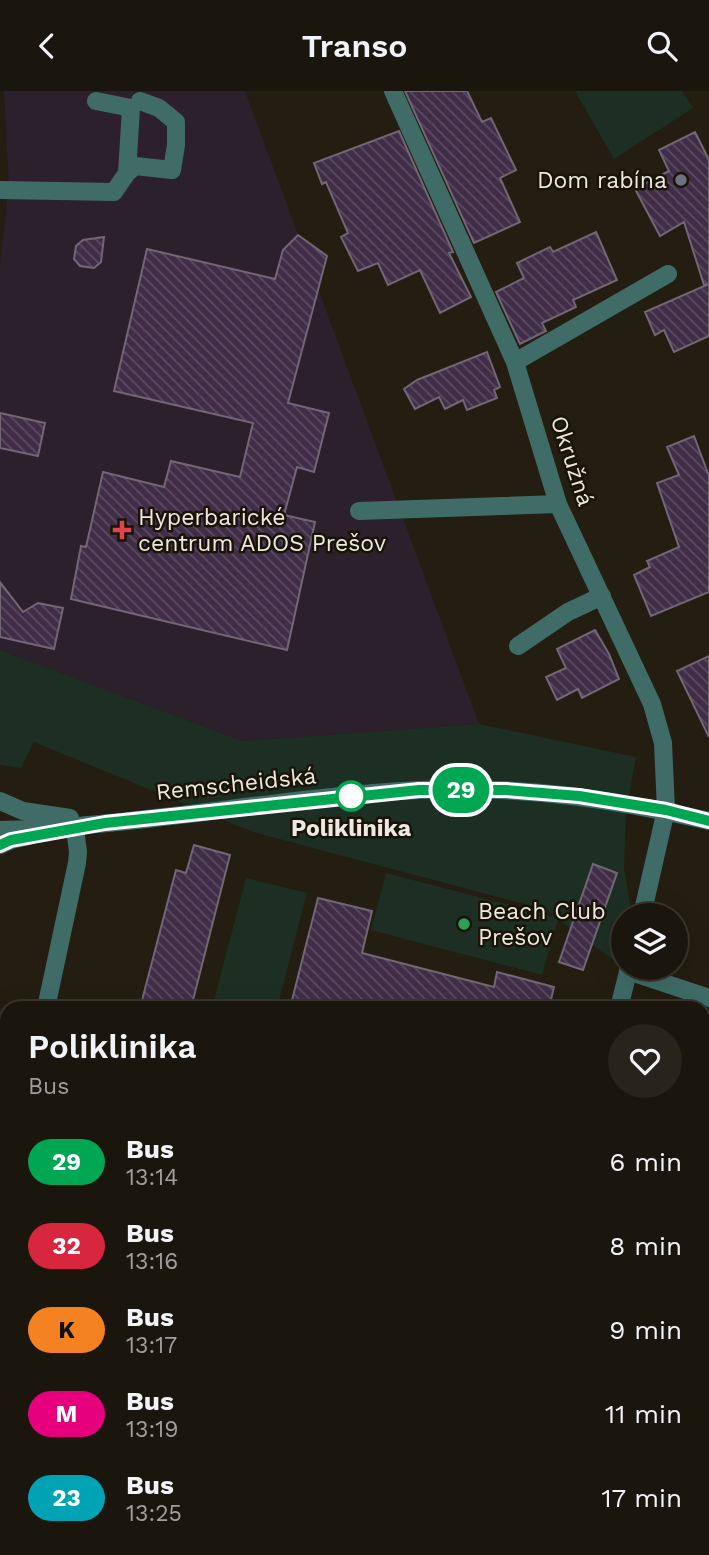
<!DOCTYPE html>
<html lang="en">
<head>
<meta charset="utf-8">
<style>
  body { margin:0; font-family:"Work Sans",sans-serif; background:#28231b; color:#f1f3f6; height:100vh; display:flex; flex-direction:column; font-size:26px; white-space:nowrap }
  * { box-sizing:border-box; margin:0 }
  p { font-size:23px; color:#a09f9d }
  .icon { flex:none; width:38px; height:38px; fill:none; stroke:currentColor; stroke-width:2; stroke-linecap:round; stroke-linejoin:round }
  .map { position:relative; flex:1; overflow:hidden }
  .sheet { position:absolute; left:0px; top:910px; width:710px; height:555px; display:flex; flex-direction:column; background:#1b160d; border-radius:21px 21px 0 0; box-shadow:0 7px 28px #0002,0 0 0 2px #39352e }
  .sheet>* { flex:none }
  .badge { padding:0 14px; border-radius:23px; font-size:24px; line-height:46px }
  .tools { position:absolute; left:611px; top:812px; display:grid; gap:14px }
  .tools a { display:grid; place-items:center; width:77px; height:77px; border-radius:50%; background:#1b160d; box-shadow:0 7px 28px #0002,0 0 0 2px #39352e; font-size:35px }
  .map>.badge { position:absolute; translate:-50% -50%; box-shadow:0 0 0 4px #fff }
  .round { display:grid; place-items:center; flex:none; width:74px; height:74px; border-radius:37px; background:#28231b }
  .headline { display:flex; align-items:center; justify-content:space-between; height:119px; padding:0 28px }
  h1 { font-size:33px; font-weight:600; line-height:52px }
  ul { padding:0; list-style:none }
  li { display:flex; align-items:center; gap:21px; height:84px; padding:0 28px }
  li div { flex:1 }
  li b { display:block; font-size:26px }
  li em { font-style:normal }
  li .badge { min-width:77px; font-weight:700; text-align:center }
  header { display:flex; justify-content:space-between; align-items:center; height:91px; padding:0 28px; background:#1b160d; font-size:32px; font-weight:600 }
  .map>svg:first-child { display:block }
  .commercial { fill:#2d202d }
  .grass { fill:#1d2f22 }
  .park { fill:url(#park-dots) }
  .building { fill:url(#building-back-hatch); stroke:#716775; stroke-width:2 }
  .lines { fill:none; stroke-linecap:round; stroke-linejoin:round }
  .minor { stroke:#3f6c67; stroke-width:18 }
  .line-casing { stroke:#fff; stroke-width:16 }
  .line { stroke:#00a651; stroke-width:10 }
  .worship-dot { fill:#6b7280; stroke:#1a1408; stroke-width:2.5 }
  .health-dot { fill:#e0444e; stroke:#1a1408; stroke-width:2.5 }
  .stop-dot { fill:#fff; stroke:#00a651; stroke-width:3.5 }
  .leisure-dot { fill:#2e9e5b; stroke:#1a1408; stroke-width:2.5 }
  .labels { text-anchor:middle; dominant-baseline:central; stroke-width:5; stroke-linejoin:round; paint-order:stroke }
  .poi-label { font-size:23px; fill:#ede8e0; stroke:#1a1408; text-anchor:start }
  .street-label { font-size:23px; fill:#ede8e0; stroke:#1a1408 }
  .stop-label { font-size:23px; font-weight:bold; fill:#ede8e0; stroke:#1a1408 }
</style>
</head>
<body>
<header><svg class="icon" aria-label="back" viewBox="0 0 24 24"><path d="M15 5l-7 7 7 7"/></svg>Transo<svg class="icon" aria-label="search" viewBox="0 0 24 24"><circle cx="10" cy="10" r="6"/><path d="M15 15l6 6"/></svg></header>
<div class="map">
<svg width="709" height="1464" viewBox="0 0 709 1464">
  <defs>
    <pattern id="park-dots" width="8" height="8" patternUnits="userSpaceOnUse" patternTransform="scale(1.75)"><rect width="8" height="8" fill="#1d2f22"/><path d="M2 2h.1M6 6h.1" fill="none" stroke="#3e4d42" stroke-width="1.8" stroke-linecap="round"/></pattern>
    <pattern id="building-back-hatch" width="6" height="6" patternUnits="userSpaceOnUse" patternTransform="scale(1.75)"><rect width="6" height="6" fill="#402d47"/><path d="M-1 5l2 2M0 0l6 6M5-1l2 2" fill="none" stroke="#5c4b61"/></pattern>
  </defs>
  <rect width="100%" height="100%" fill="#241d11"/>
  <path class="commercial" d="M4 0H245L479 633 243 650 0 559V173L9 96Z"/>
  <path class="grass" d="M575 0H682L693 17 614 68Z
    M0 559 243 650 479 633 636 666 626 722 624 777 632 824H623V876L558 828 542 884 371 839 386 782 555 826 547 819 253 741 34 651 21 677 0 674Z
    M246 787 307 802 277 917H212Z"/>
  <path class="park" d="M705 1160 709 1161V1226L704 1225Z"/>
  <path class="building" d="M405 0H467L482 31 491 27 516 79 500 87 520 131 474 152Z
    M399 40 453 161 449 162 471 206 440 222 420 179 388 194 378 172 358 180 341 146 348 142 326 91 322 93 314 72Z
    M695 41 709 69V245L674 261 664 239 655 244 645 221 709 193 704 194 684 131 660 145 635 98 669 80 659 59Z
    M596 141 617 189 573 209 576 216 542 232 546 240 520 253 496 201 524 187 517 172 550 156 553 161Z
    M298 144 327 165 288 312 329 322 314 381 297 376 284 424 315 431 287 559 71 508 81 455 86 456 103 381 164 396 171 370 240 386 253 332 114 300 147 158 275 188 283 159Z
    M104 146 101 171 94 177 80 175 74 168 76 155 83 149Z
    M487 261 500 296 494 299 497 307 467 319 463 309 445 318 439 306 415 318 404 298 417 289Z
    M0 322 45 332 38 365 0 357Z
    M694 345 709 385V501L651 525 634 484 650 476 647 470 679 456 657 392 679 384 667 356Z
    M0 491 23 521 38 512 63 517 54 558 0 546Z
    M595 539 609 563 619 588 582 607 578 598 557 609 546 586 566 577 557 558Z
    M709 565V646L677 580Z
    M194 754 230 764 191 917H140L176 779 186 782Z
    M593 773 617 782 583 879 559 871Z
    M318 807 372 820 362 862 494 896 497 881 554 896 549 917H290Z"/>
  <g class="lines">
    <path class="minor" d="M393 0 515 271 558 413 652 613 663 652 666 719 642 824
      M96 10 131 17 127 82
      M0 99 114 101 127 82 135 75 172 79 176 54V31L159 17 140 10
      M515 271 668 183
      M359 420 558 413
      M518 555 568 521 602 505
      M0 710 23 720 70 727
      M0 739C140 736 279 706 419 699 517 694 613 708 709 730
      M0 754 11 749 29 745
      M628 880 709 907
      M46 917 77 772 78 761 75 737
      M619 917 629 877
      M704 1025 709 1027
      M0 1158 7 1159
      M0 1259 7 1258
      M704 1332H709
      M10 1464V1458
      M487 1464 488 1458"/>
  </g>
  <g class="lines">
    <defs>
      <path id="line" d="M0 754 11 749 105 732 419 699H506L579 705 666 719 709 730"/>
    </defs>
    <use href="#line" class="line-casing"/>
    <use href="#line" class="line"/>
  </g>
  <circle class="worship-dot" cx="681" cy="89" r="7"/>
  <path class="health-dot" d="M118.5 428.5h7v7h7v7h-7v7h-7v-7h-7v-7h7z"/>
  <circle class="stop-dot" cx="351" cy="705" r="14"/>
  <circle class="leisure-dot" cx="464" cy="833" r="7"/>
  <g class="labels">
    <g class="poi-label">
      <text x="667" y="89" text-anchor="end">Dom rabína</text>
      <text x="138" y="426">Hyperbarické<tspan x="138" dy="26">centrum ADOS Prešov</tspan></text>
      <text x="478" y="820">Beach Club<tspan x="478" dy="26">Prešov</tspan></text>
    </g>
    <g class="street-label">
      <text transform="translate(572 370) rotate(72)">Okružná</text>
      <text transform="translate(236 693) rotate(-6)">Remscheidská</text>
    </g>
    <g class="stop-label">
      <text x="351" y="737">Poliklinika</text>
    </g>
  </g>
</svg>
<div class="tools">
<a><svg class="icon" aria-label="layers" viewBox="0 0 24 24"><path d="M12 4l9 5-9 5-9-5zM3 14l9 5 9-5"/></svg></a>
</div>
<b class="badge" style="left:461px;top:699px;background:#00a651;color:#fff">29</b>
<section class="sheet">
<div class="headline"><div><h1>Poliklinika</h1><p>Bus</p></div><a class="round"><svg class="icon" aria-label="heart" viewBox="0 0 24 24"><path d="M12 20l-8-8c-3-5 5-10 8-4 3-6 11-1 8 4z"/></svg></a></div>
<ul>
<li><span class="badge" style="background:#00a651;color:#fff">29</span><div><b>Bus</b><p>13:14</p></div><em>6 min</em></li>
<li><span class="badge" style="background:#d7263d;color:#fff">32</span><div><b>Bus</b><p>13:16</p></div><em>8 min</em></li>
<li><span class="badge" style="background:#f58220;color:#111">K</span><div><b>Bus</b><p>13:17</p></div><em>9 min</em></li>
<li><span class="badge" style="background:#e6007e;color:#fff">M</span><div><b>Bus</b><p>13:19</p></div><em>11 min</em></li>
<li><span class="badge" style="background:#00a3b4;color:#fff">23</span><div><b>Bus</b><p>13:25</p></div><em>17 min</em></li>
</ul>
</section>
</div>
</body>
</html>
